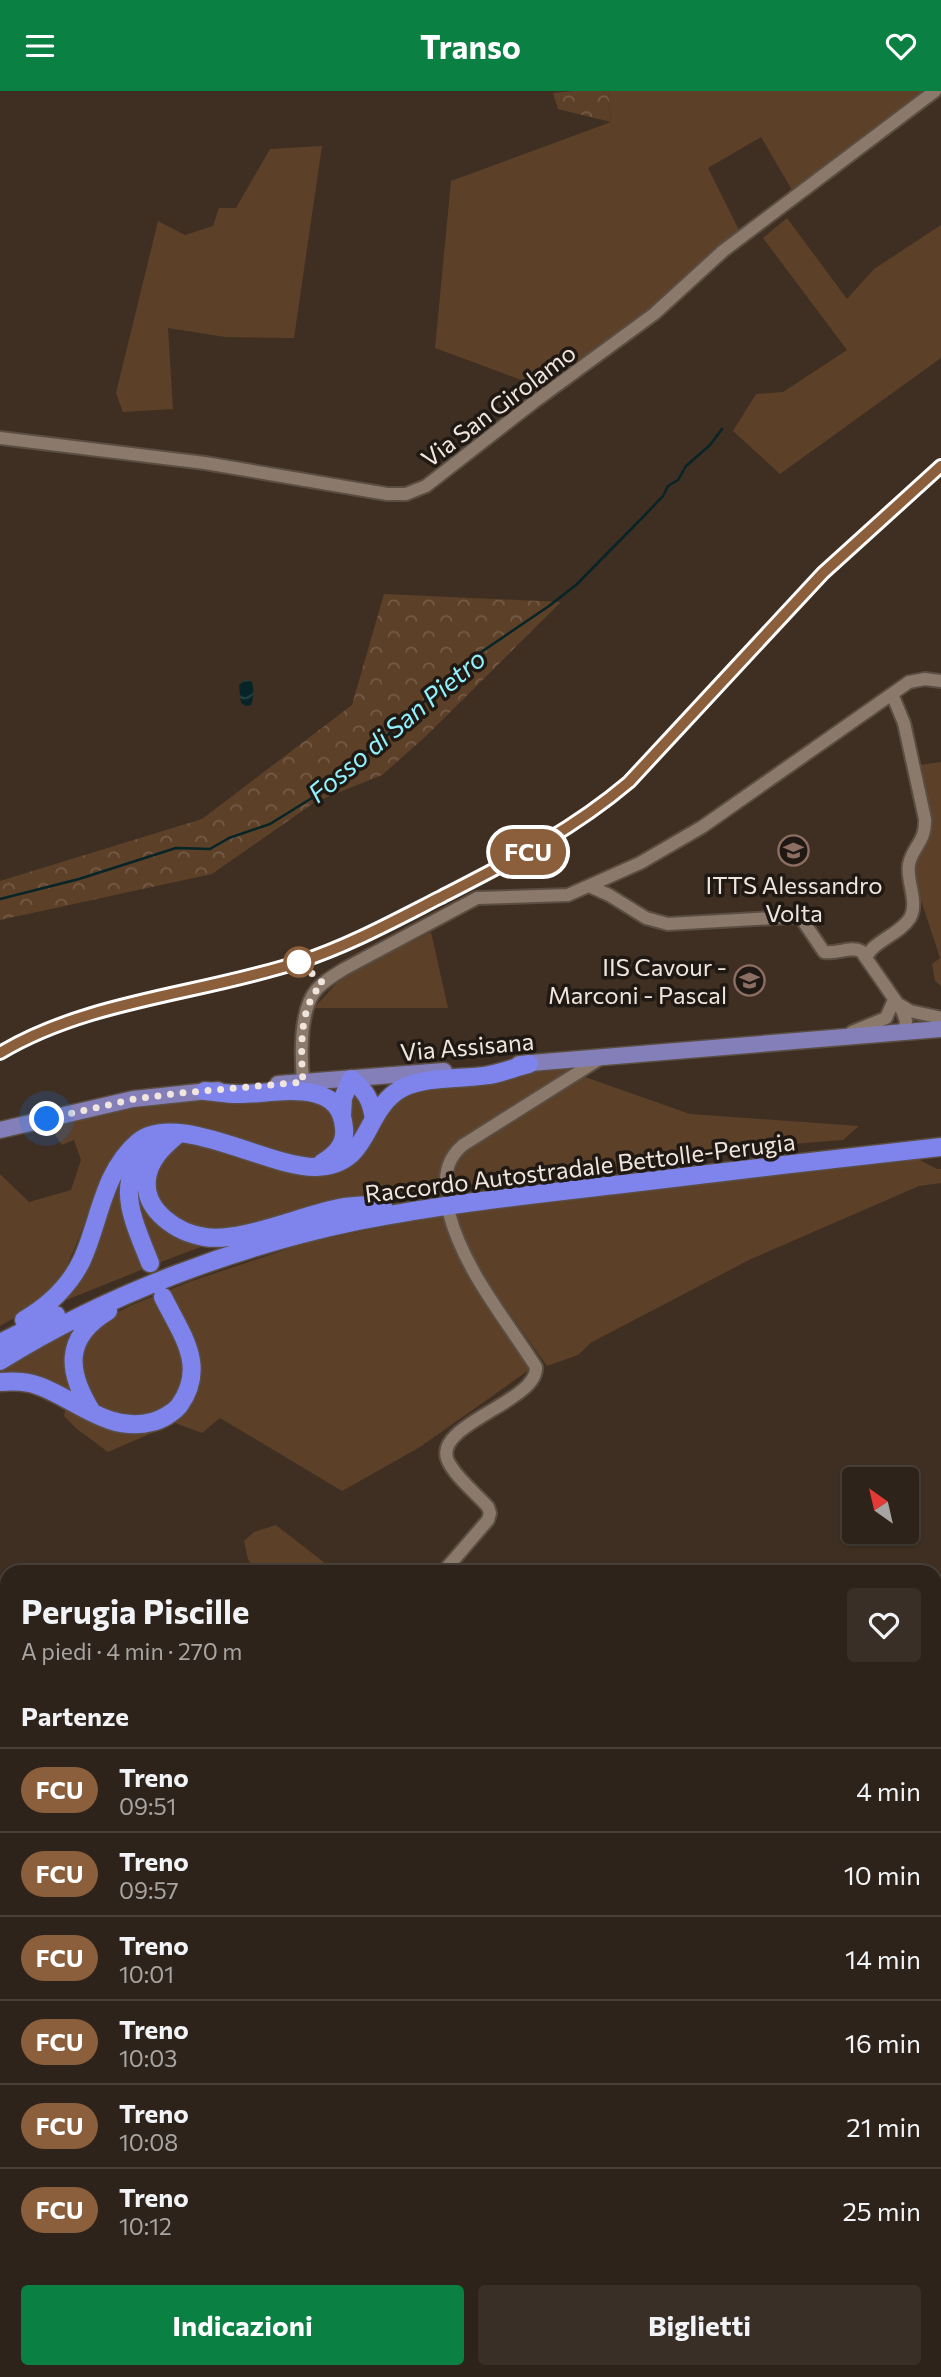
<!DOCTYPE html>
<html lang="it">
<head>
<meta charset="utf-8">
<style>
  body { margin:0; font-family:Commissioner,sans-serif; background:#3a2f27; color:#f1f3f6; height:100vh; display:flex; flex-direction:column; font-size:26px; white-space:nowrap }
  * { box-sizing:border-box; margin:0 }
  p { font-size:23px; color:#a7a4a2 }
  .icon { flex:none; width:38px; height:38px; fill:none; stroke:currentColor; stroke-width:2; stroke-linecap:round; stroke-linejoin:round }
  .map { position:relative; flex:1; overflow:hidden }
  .side { position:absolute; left:0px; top:1474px; width:942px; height:814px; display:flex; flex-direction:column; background:#2e231a; border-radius:21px 21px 0 0; box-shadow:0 2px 5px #0004,0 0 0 2px #494039 }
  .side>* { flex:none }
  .badge { padding:0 14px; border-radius:23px; font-size:24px; line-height:46px }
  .needle { width:46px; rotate:326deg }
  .buttons { position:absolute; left:842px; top:1376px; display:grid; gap:14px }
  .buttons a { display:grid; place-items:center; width:77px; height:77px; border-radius:7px; background:#2e231a; box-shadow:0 2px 5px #0004,0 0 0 2px #494039; font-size:35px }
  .you { position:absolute; width:35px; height:35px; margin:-18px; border:5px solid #fff; border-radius:50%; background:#1a73e8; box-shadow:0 0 0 10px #1a73e833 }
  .map>.badge { position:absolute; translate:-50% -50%; box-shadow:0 0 0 4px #fff }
  h2 { padding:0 21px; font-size:26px; line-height:63px }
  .round { display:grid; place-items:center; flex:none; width:74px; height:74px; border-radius:7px; background:#3a2f27 }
  .summary { display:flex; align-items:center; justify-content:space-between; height:119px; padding:0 21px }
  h1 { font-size:33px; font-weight:700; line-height:52px }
  .cta { display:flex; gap:14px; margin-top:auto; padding:14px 21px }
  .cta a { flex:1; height:80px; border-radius:7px; background:#0b8043; color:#fff; font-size:28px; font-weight:700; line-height:80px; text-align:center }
  .cta a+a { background:#3a2f27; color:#f1f3f6 }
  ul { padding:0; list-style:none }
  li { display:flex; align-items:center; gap:21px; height:84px; padding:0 21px; border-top:2px solid #494039 }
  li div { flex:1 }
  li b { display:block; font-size:26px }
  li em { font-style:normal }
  li .badge { min-width:77px; font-weight:700; text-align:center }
  header { display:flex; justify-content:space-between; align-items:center; height:91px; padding:0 21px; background:#0b8043; color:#fff; font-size:32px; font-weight:700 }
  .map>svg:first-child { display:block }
  .green { fill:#5d4028 }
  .forest { fill:url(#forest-crowns) }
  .water { fill:url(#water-waves) }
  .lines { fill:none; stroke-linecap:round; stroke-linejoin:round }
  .stream { stroke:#072427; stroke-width:2.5 }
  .minor-casing { stroke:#5a4d42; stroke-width:16 }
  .major-casing { stroke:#5a4d42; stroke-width:19 }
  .highway-casing { stroke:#5a4d42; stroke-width:21 }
  .minor { stroke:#8b796b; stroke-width:12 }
  .major { stroke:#847fb8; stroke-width:16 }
  .highway { stroke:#7f83ec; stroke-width:18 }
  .rail { stroke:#bbb0a6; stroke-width:2.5; stroke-dasharray:14 7; stroke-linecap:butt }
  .line-casing { stroke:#fff; stroke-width:16 }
  .line { stroke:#8b5e3c; stroke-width:10 }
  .walk { stroke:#efe5dd; stroke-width:7; stroke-dasharray:0 12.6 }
  .stop-dot { fill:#fff; stroke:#8b5e3c; stroke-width:3.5 }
  .labels { text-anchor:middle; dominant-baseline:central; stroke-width:7; stroke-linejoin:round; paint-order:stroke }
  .street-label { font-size:24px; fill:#efe5dd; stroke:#201913 }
  .poi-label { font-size:24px; fill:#efe5dd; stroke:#201913 }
  .water-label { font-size:26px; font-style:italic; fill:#91f1fd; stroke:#201913 }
</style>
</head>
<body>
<header><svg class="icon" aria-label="menu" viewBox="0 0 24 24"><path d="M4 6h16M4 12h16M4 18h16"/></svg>Transo<svg class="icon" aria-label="heart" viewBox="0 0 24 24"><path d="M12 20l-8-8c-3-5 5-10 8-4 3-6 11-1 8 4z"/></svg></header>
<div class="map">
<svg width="941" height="2286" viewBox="0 0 941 2286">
  <defs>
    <pattern id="forest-crowns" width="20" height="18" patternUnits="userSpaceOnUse" patternTransform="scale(1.75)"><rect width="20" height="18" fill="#5d4028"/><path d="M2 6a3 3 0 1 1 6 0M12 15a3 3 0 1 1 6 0" fill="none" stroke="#755b47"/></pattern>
    <pattern id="water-waves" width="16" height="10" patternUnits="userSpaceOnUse" patternTransform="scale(1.75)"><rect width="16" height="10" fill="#072427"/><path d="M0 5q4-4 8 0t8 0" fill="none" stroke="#2b4446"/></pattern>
  </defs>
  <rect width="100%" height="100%" fill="#3e2f22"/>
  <path class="green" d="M608 0H935L795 104 761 46 708 77 742 145 581 276 540 296 435 257 451 90 611 31Z
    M322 55 294 247 225 246 168 237 173 318 123 321 116 302 158 130 185 144 213 135 219 117H236L270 58Z
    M787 127 847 208 874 178 941 134V267L780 383 733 340 756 303 783 301 847 259 763 147Z
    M941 671V895L935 890 932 873 940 867 909 773 925 742 913 675Z
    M431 841 448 917H314L343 885Z
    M571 974 585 986 690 1023 859 1035 843 1049 804 1052 359 1107 220 1143 180 1136 152 1104C156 1076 154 1062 184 1051L331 1079 394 1005 529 977Z
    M354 1000 370 1021 358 1051 347 1054 346 1015Z
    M296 1005 331 1017 338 1046 318 1068 300 1069 178 1031C101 1039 97 1113 69 1170 66 1178 63 1189 58 1195 46 1209 16 1226 0 1235V1083L29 1111 71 1099 81 1069 74 1049 62 1054 49 1035 151 1011 206 1007Z
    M914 1066 937 1078H941V1092L919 1095 749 1169 592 1251 578 1264 547 1275 485 1188 477 1196 529 1279 420 1356 342 1400 220 1327 202 1342 175 1332 108 1361 77 1338 64 1325 69 1304 0 1286V1278L80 1232 81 1253 96 1232 132 1214 189 1191 305 1152 449 1122Z
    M128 1068 146 1177 54 1214Z
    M139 1086 146 1103 206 1154 158 1172C145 1141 131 1120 139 1086Z
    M276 1434 335 1480H259L252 1475 248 1468 244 1450 254 1441Z
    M0 1550 7 1551V1615L0 1616Z
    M941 1866V1982L935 1994V1868Z"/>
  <path class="forest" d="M574 0H608L611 31 558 18 553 2Z
    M384 503 561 511 425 646 382 684 315 711 212 783 0 829V790L202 728 352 614Z
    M0 2156 7 2165V2238H0Z
    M73 2280H210L202 2286H81Z
    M238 2280H628V2286H263Z"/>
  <path class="water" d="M246 589 252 591C254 598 254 606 251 614L246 615 241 612 239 594Z"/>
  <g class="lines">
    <path class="stream" d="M0 808 79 788 176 757 210 758 229 747 270 733 320 702 331 686 351 674 381 650 471 568 549 515 576 494 642 427 663 405 668 395 678 389 686 375 710 354 722 338"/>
    <defs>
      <path id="minor" d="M0 347 205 372 387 403H406L426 395 534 311 654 223 723 160 935 0
        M589 795 609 804 646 827 668 833 792 826 801 827 824 861C837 863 850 855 861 860L902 919 906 930 904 942
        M866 866C875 849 899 844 910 827 919 811 906 790 909 773 913 755 926 751 925 728L904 632 892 603
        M900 914 910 920 941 927
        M852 941 886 927 894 909
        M303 991C301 966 299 918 317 898 324 890 334 884 344 878L477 807 568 804 640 772 702 736 909 591 925 588 941 590
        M445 1098C446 1079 448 1067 463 1054L598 969
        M444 1480 488 1429 490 1422 488 1416C476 1402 456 1387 448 1370 431 1334 538 1311 536 1276 505 1227 464 1179 449 1122
        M0 1730 7 1727
        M0 2005 7 2012"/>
      <path id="major" d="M519 973 941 938
        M278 993 444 980
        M0 1039 133 1008 218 999"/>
      <path id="highway" d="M205 1000C216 1001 227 1003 238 1003 271 1004 340 984 344 1037 346 1054 335 1064 322 1072
        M342 1026 343 1007 351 988C366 1000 371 1009 374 1028
        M176 1045C163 1056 149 1069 147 1088 143 1120 178 1142 205 1146 242 1152 306 1122 345 1116 357 1114 371 1114 383 1114
        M150 1172C133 1128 109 1085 158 1052
        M24 1229C48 1215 70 1194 82 1169 100 1129 103 1081 138 1051 176 1019 269 1077 316 1076 370 1074 362 1026 396 1001 418 984 462 989 489 984 502 982 516 976 529 973
        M0 1252 56 1224
        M0 1270C105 1204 237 1155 358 1130 443 1113 529 1104 615 1094 724 1081 832 1068 941 1056
        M0 1291C15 1290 28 1290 42 1296 79 1311 110 1342 152 1331 161 1329 173 1322 179 1315 208 1275 181 1243 163 1206
        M92 1321C67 1281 63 1247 108 1220"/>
    </defs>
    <use href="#minor" class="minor-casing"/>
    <use href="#major" class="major-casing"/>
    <use href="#highway" class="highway-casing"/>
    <use href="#minor" class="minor"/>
    <use href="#major" class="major"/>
    <use href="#highway" class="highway"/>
    <path class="rail" d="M0 962C78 916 184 903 272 879 330 863 383 835 437 808 492 780 548 754 598 718 619 702 638 683 657 664L823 482 941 375"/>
  </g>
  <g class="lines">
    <defs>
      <path id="line" d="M0 962C88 909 202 903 299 871 348 855 394 830 439 807 507 772 570 741 629 691L823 482 941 375"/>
    </defs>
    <use href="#line" class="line-casing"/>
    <use href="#line" class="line"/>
    <path class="walk" d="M47 1028 134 1008 181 1002 303 991C301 960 298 915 323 892L299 871"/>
  </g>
  <defs>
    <symbol id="university-ring" viewBox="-11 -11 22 22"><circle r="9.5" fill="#201913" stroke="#8d6e63" stroke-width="1.5"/><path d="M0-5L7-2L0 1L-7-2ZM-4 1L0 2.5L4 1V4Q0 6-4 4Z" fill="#8d6e63"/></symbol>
  </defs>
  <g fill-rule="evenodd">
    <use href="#university-ring" x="776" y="742" width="35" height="35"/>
    <use href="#university-ring" x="732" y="872" width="35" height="35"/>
  </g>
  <circle class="stop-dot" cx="299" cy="871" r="14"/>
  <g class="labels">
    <g class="street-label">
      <text transform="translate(498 314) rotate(-37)">Via San Girolamo</text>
      <text transform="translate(467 955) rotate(-5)">Via Assisana</text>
      <text transform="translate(580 1076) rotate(-7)">Raccordo Autostradale Bettolle-Perugia</text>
    </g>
    <g class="poi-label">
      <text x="794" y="793">ITTS Alessandro<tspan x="794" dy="28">Volta</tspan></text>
      <text x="727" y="875" text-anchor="end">IIS Cavour -<tspan x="727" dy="28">Marconi - Pascal</tspan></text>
    </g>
    <g class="water-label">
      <text transform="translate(396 634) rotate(-40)">Fosso di San Pietro</text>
    </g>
  </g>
</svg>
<div class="buttons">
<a><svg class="needle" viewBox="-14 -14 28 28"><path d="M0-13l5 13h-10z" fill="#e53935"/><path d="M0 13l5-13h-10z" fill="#a7a4a2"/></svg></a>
</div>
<div class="you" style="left:47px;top:1028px"></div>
<b class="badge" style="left:528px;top:761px;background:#8b5e3c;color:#fff">FCU</b>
<section class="side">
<div class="summary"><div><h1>Perugia Piscille</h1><p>A piedi · 4 min · 270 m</p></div><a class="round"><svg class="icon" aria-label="heart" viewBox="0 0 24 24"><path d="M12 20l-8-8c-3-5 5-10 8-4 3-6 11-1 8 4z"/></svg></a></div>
<h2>Partenze</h2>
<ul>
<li><span class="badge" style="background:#8b5e3c;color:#fff">FCU</span><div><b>Treno</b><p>09:51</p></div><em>4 min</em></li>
<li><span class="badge" style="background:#8b5e3c;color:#fff">FCU</span><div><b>Treno</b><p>09:57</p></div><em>10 min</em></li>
<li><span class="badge" style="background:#8b5e3c;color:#fff">FCU</span><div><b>Treno</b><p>10:01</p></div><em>14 min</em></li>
<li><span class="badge" style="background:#8b5e3c;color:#fff">FCU</span><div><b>Treno</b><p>10:03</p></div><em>16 min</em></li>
<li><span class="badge" style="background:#8b5e3c;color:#fff">FCU</span><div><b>Treno</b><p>10:08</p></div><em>21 min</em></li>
<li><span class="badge" style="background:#8b5e3c;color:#fff">FCU</span><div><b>Treno</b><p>10:12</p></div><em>25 min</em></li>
</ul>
<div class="cta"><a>Indicazioni</a><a>Biglietti</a></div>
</section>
</div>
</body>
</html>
